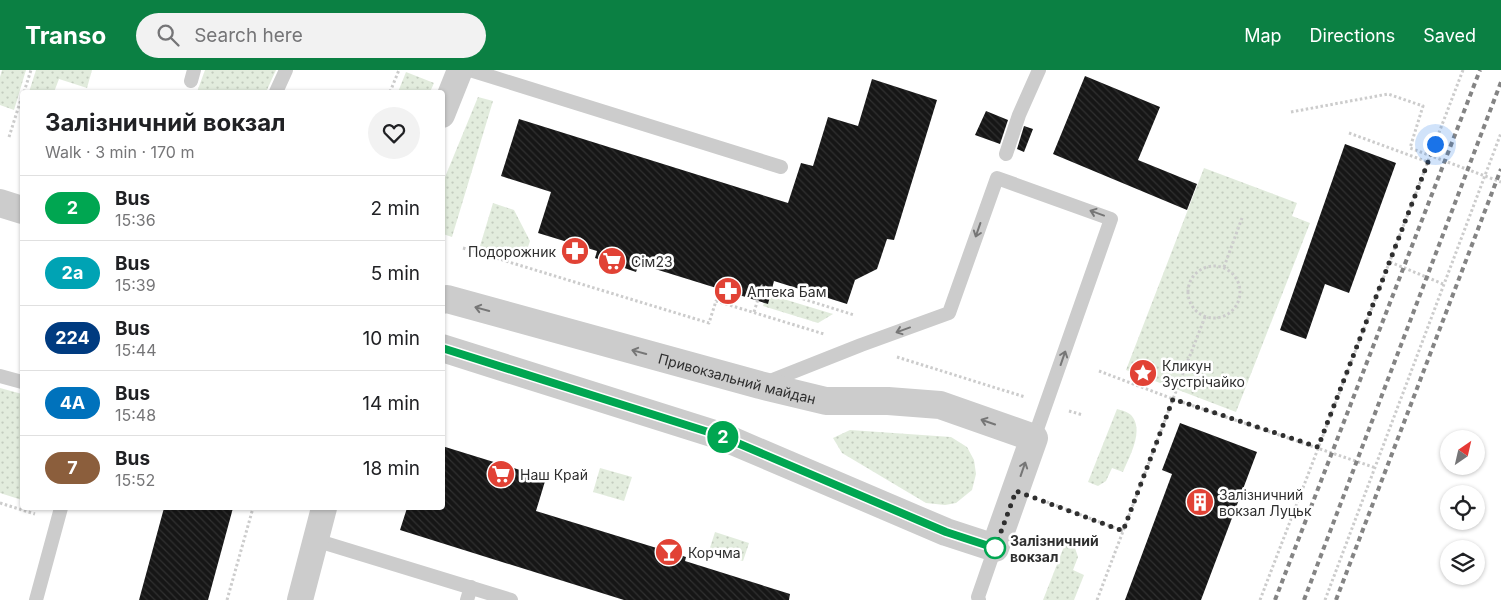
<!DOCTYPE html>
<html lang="en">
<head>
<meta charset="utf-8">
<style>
  body { margin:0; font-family:Inter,sans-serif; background:#f2f2f2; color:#202124; height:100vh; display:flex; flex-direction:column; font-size:19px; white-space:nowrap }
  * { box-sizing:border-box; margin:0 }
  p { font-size:16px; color:#757577 }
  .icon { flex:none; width:28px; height:28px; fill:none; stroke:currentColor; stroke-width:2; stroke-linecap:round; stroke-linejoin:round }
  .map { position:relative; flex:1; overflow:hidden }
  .details { position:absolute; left:20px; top:20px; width:425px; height:420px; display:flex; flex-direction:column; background:#fff; border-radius:5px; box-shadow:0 1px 4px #0004 }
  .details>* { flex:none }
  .badge { padding:0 10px; border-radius:16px; font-size:18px; line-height:32px }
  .needle { width:32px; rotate:34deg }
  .buttons { position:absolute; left:1440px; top:360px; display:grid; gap:10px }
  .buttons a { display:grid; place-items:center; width:45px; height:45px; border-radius:50%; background:#fff; box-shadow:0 1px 4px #0004; font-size:25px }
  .you { position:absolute; width:25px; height:25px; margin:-12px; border:4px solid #fff; border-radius:50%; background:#1a73e8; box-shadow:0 0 0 8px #1a73e833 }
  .map>.badge { position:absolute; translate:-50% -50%; box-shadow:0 0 0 2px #fff }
  .round { display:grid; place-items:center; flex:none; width:52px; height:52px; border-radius:26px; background:#f2f2f2 }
  .summary { display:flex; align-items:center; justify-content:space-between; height:85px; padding:0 25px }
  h1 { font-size:24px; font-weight:700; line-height:38px }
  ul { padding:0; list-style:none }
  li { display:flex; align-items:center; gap:15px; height:65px; padding:0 25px; border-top:1px solid #e0e0e0 }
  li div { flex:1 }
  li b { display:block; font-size:19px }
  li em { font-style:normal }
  li .badge { min-width:55px; font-weight:700; text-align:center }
  header { display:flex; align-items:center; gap:30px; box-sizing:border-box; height:70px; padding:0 25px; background:#0b8043; color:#fff }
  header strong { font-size:24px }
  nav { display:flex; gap:28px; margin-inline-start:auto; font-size:18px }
  .search { width:350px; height:45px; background:#f2f2f2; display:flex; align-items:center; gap:12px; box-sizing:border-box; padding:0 18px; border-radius:28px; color:#757577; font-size:19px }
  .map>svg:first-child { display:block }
  .grass { fill:url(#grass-dots) }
  .building { fill:url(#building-back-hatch) }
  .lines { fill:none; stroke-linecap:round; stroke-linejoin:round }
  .path { stroke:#ccc; stroke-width:3; stroke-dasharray:2.5 2.5; stroke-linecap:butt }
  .service { stroke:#ccc; stroke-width:14 }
  .minor { stroke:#ccc; stroke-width:26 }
  .tertiary { stroke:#ccc; stroke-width:28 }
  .rail { stroke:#848484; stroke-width:4; stroke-dasharray:5 4; stroke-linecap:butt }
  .oneway { stroke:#767676 }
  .line-casing { stroke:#fff; stroke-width:11 }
  .line { stroke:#00a651; stroke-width:8 }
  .walk { stroke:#2f2f2f; stroke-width:5; stroke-dasharray:0 9 }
  .stop-dot { fill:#fff; stroke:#00a651; stroke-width:2.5 }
  .labels { text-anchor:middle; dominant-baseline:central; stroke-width:5; stroke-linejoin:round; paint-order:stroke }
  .poi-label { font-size:14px; fill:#2f2f2f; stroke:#fff; text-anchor:start }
  .street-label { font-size:14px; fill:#2f2f2f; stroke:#fff }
  .stop-label { font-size:14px; font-weight:bold; fill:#2f2f2f; stroke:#fff; text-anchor:start }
</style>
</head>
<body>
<header>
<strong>Transo</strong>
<div class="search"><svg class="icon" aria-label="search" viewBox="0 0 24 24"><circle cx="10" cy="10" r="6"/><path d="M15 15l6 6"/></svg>Search here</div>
<nav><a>Map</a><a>Directions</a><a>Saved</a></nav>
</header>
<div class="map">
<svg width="1501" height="530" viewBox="0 0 1501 530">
  <defs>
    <pattern id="grass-dots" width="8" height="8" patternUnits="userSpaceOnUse" patternTransform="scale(1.25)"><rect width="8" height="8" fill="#e2ecdd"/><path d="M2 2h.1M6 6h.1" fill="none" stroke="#c2cbbe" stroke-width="1.8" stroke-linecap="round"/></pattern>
    <pattern id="building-back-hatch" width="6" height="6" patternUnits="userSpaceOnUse" patternTransform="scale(1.25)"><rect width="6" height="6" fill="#161616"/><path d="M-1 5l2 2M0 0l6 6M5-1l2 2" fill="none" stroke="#303030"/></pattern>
  </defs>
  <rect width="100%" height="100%" fill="#fff"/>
  <path class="grass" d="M2 0H26L14 40 0 35V7Z
    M36 0H92L87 18 59 9 54 22H29Z
    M205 0H276L266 22H197Z
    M406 2 434 13 430 22H398Z
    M478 27 493 31 452 167 443 164V112Z
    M1204 98 1297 133 1292 146 1310 153 1236 342 1126 300Z
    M493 133 514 140 530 171 524 189 480 176Z
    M767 224 833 244 818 253 763 236Z
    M0 318 22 324V430L0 423Z
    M1117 339C1121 340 1128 342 1131 345 1145 360 1129 387 1123 402L1112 398 1106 411 1098 416 1088 412Z
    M850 360 951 367 967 377 974 390 976 404 972 420 956 433 945 435 926 433 842 383 833 368Z
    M600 398 632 407 624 431 593 422Z
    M715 462 749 473 743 491 709 481Z
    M1065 474 1075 478 1078 487 1073 500 1084 505 1074 530H1043Z"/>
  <path class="building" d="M1085 6 1160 37 1138 90 1197 114 1187 140 1053 84Z
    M872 9 937 30 894 170 887 169 877 199 855 210 847 234 774 211 768 234 639 194 636 202 595 188 597 181 538 163 551 122 501 106 519 49 788 133 801 93 813 96 828 47 858 56Z
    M986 41 1008 50 1000 74 975 65Z
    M1024 56 1033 59 1024 82 1017 79Z
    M1345 74 1396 93 1349 223 1325 214 1306 269 1280 260Z
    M1180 353 1257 382 1201 530H1125L1172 404 1162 400Z
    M442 376 546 408 536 441 686 487 685 491 790 524 789 530H624L400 460 407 438H442Z
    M164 438H233L208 530H139Z"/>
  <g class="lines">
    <path class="path" d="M24 22 31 0
      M390 22 399 0
      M1291 42 1388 24 1423 36 1410 78 1501 112
      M1349 63 1428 92
      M9 67 22 26
      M463 178 709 253 716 231 824 264
      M1390 192 1443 214
      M1188 222a26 26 0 1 1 52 0a26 26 0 1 1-52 0Z
      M1224 197 1242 148
      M754 242 762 216 854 245
      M897 287 1025 327
      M1099 301 1173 329 1205 247
      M1069 341 1083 345
      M1042 430 1123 461
      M0 433 35 444
      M227 530 253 438
      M1097 530 1173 329 1376 398
      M1260 530 1463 0
      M1325 530 1501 63"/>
    <path class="service" d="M470 0 781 97
      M191 11 194 0
      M276 22 286 0
      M1006 84 1019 45 1039 0
      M0 306 22 312
      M765 313 861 275 949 243 997 108 1111 149 1034 368
      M315 470 511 530
      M36 530 61 438
      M467 530 471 517
      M979 530 978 527 995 478"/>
    <path class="minor" d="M442 45 460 0
      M300 530 324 438"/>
    <g class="tertiary">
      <path d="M0 133 22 140"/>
      <path id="s1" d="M442 230 447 229 760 315 826 331H888L940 335 1034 368 995 478 946 462 721 366 442 278"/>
    </g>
    <path class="rail" d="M1275 530 1480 0
      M1304 530 1501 12
      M1336 530 1501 99"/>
  </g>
  <defs><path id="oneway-shaft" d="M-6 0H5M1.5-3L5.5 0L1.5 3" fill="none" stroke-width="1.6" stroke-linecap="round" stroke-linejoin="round" transform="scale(1.25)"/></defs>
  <g class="oneway">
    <use href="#oneway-shaft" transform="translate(1097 143) rotate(-160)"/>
    <use href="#oneway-shaft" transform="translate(978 160) rotate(109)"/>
    <use href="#oneway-shaft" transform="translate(482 239) rotate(-165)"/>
    <use href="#oneway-shaft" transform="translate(903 260) rotate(160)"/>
    <use href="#oneway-shaft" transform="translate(639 282) rotate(-165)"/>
    <use href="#oneway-shaft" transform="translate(1063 288) rotate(-71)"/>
    <use href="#oneway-shaft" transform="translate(988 352) rotate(-161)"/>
    <use href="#oneway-shaft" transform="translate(1023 399) rotate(-71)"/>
  </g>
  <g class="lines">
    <defs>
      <path id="line" d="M442 278 721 366 946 462 995 478"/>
    </defs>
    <use href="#line" class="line-casing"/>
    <use href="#line" class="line"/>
    <path class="walk" d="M995 478 1016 421 1123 461 1173 329 1318 377 1435 74"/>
  </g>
  <defs>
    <symbol id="pharmacy-disc" viewBox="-11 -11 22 22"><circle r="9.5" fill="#e14235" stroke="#fff"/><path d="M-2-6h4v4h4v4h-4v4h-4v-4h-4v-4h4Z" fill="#fff"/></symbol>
    <symbol id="supermarket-disc" viewBox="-11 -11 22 22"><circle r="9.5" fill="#e14235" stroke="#fff"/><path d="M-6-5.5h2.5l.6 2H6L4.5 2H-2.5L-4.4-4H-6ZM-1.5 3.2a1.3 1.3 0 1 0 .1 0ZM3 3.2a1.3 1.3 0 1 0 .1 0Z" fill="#fff"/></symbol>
    <symbol id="sight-disc" viewBox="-11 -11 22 22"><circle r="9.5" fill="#e14235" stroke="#fff"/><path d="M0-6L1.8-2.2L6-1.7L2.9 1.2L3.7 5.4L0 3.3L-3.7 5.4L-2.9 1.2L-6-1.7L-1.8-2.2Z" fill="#fff"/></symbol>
    <symbol id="building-disc" viewBox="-11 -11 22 22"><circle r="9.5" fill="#e14235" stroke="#fff"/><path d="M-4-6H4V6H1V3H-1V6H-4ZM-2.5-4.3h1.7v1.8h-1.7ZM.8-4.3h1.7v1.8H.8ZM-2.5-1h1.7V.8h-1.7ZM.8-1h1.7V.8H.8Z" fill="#fff"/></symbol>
    <symbol id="bar-disc" viewBox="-11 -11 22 22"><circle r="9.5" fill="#e14235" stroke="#fff"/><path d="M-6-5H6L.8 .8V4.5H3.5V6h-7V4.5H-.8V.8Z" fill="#fff"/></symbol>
  </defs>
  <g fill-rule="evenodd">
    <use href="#pharmacy-disc" x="559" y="165" width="32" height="32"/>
    <use href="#supermarket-disc" x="596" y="175" width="32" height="32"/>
    <use href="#pharmacy-disc" x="712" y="205" width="32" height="32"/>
    <use href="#sight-disc" x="1127" y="287" width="32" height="32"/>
    <use href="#supermarket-disc" x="485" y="388" width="32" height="32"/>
    <use href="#building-disc" x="1184" y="416" width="32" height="32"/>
    <use href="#bar-disc" x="653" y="466" width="32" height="32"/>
  </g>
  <circle class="stop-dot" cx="995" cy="478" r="10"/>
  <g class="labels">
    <g class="poi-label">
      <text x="556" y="181" text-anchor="end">Подорожник</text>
      <text x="631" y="191">Сім23</text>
      <text x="747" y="221">Аптека Бам</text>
      <text x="1162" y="295">Кликун<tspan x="1162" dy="16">Зустрічайко</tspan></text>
      <text x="520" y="404">Наш Край</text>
      <text x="1219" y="424">Залізничний<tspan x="1219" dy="16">вокзал Луцьк</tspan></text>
      <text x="688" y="482">Корчма</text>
    </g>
    <g class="street-label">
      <text stroke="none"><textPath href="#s1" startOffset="306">Привокзальний майдан</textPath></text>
    </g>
    <g class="stop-label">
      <text x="1010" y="470">Залізничний<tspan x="1010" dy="16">вокзал</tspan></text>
    </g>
  </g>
</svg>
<div class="buttons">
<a><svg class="needle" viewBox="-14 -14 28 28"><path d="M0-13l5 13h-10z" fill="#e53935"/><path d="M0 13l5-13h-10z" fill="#757577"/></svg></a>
<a><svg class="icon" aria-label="locate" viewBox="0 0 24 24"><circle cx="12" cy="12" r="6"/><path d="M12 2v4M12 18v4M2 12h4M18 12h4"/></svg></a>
<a><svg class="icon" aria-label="layers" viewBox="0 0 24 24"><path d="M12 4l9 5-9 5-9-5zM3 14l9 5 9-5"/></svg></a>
</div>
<div class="you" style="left:1435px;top:74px"></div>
<b class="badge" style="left:723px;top:367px;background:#00a651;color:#fff">2</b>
<section class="details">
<div class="summary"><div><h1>Залізничний вокзал</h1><p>Walk · 3 min · 170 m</p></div><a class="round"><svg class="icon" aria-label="heart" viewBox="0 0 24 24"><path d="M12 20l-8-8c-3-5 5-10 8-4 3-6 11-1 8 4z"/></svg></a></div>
<ul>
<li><span class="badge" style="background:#00a651;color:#fff">2</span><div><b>Bus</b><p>15:36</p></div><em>2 min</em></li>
<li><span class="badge" style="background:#00a3b4;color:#fff">2а</span><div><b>Bus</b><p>15:39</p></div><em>5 min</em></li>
<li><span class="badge" style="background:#003b80;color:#fff">224</span><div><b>Bus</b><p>15:44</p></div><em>10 min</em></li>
<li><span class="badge" style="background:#0072bc;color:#fff">4А</span><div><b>Bus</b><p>15:48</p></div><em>14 min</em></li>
<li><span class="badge" style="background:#8b5e3c;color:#fff">7</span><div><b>Bus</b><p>15:52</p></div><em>18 min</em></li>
</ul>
</section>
</div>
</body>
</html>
